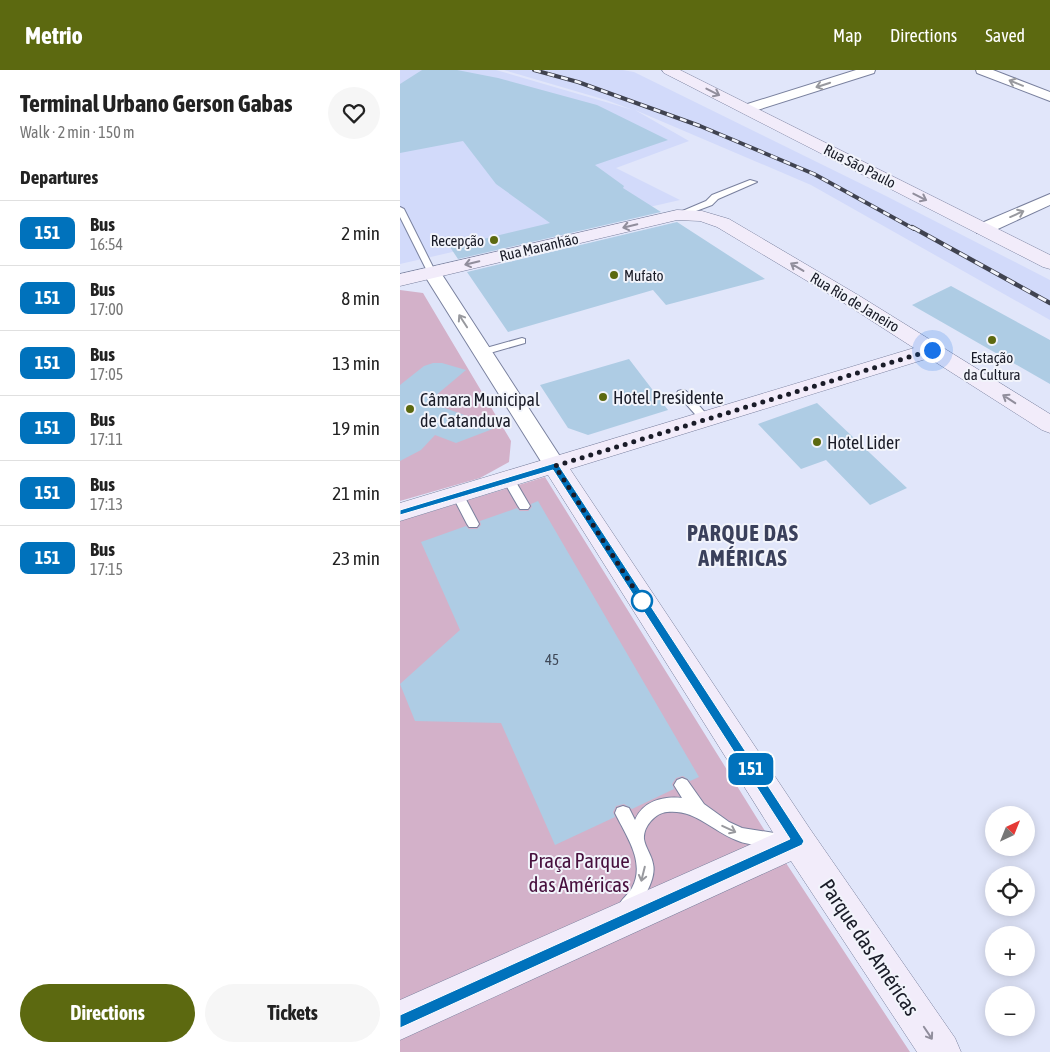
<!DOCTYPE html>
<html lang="en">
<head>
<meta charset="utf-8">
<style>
  body { margin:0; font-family:"Asap Condensed",sans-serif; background:#f6f6f6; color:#222; height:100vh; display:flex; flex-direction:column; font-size:19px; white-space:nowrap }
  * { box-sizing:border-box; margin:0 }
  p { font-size:16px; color:#767676 }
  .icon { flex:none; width:28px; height:28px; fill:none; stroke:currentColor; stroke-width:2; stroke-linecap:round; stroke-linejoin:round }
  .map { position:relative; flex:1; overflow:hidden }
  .panel { display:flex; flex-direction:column; background:#fff; width:400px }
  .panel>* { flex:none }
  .badge { padding:0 10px; border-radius:8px; font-size:18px; line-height:32px }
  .needle { width:32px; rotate:43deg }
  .tools { position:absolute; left:585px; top:736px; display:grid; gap:10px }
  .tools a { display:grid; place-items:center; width:50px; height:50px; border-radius:50%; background:#fff; box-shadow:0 2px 12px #0003; font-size:25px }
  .you { position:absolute; width:25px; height:25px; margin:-12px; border:4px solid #fff; border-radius:50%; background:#1a73e8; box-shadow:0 0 0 8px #1a73e833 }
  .map>.badge { position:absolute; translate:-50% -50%; box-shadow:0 0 0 2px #fff }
  h2 { padding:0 20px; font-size:19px; line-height:45px }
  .round { display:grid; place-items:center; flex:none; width:52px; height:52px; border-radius:26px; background:#f6f6f6 }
  .headline { display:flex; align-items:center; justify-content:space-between; height:85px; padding:0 20px }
  h1 { font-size:24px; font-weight:700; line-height:38px }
  .button { display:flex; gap:10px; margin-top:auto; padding:10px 20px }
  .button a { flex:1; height:58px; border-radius:30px; background:#5c6910; color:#fff; font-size:20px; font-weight:700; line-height:58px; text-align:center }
  .button a+a { background:#f6f6f6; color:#222 }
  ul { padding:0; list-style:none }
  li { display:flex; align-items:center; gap:15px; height:65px; padding:0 20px; border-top:1px solid #e0e0e0 }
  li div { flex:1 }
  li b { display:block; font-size:19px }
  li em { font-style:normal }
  li .badge { min-width:55px; font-weight:700; text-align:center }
  header { display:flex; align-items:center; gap:30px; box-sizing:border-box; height:70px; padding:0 25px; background:#5c6910; color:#fff }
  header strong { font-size:24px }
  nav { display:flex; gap:28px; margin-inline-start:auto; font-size:18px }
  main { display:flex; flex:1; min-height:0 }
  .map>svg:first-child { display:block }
  .built { fill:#d2dafa }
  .green { fill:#d3b1c9 }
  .building { fill:#aecce4 }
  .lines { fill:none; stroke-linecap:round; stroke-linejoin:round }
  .lane-casing { stroke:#79809e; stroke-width:2 }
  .street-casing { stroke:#79809e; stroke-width:2 }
  .secondary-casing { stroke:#79809e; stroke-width:1 }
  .lane { fill:#fff; fill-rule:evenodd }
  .street { fill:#fff; fill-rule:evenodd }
  .secondary { fill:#f2ecfa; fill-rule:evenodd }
  .rail-far1-casing { stroke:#404350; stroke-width:4 }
  .rail-casing { stroke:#404350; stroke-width:4.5 }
  .rail-far1 { stroke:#f2f4fb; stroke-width:2.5; stroke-dasharray:7; stroke-linecap:butt }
  .rail { stroke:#f2f4fb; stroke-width:3; stroke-dasharray:9; stroke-linecap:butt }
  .oneway { stroke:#98999e }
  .oneway2 { stroke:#918e9c }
  .line { fill:#0072bc; stroke:#fff }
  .walk { stroke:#1a1c28; stroke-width:5; stroke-dasharray:0 9 }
  .poi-dot { fill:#5c6910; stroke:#f2f4fb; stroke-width:2 }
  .stop-dot { fill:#fff; stroke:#0072bc; stroke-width:2.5 }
  .labels { text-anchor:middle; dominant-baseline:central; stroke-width:4; stroke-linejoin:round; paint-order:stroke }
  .far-street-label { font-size:15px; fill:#1a1c28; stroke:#f2f4fb }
  .far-poi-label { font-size:15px; fill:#1a1c28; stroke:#f2f4fb; text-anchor:end }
  .number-label { font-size:15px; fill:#3f4857 }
  .poi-label { font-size:18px; fill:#1a1c28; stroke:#f2f4fb; text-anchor:start }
  .near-park-label { font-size:21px; fill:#47103d; stroke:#f2f4fb }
  .near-street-label { font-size:21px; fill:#1a1c28; stroke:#f2f4fb }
  .district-label { font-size:22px; font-weight:bold; letter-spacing:1px; fill:#3a405b; stroke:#f2f4fb }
</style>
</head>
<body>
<header>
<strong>Metrio</strong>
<nav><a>Map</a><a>Directions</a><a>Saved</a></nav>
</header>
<main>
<section class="panel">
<div class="headline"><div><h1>Terminal Urbano Gerson Gabas</h1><p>Walk · 2 min · 150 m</p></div><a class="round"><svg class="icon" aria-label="heart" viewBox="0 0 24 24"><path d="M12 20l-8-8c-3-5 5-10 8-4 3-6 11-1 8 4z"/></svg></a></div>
<h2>Departures</h2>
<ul>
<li><span class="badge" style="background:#0072bc;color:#fff">151</span><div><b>Bus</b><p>16:54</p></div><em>2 min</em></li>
<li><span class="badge" style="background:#0072bc;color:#fff">151</span><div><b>Bus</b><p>17:00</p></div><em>8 min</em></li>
<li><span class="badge" style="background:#0072bc;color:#fff">151</span><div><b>Bus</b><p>17:05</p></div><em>13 min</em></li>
<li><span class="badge" style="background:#0072bc;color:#fff">151</span><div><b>Bus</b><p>17:11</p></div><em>19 min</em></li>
<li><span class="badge" style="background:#0072bc;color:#fff">151</span><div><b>Bus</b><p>17:13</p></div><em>21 min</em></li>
<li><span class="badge" style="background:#0072bc;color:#fff">151</span><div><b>Bus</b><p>17:15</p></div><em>23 min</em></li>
</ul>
<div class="button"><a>Directions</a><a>Tickets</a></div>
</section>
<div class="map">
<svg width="650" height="982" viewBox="0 0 650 982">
  <rect width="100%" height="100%" fill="#e1e6fa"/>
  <path class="built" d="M0 0H96L233 40 206 30 104 0H223L234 2 486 126 650 210V250L411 115 235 40 289 71 216 98 280 130 0 194Z"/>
  <path class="green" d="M0 220 23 223 111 371 109 392 80 408 0 431Z
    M145 407 365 761 510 982H0V451Z"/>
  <path class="building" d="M22 0H57L98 8 197 35 268 70 195 95 224 116 223 118 261 142 58 189 50 177 150 153 96 114 63 71 0 83V14Z
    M277 152 365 209 266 235 253 220 108 262 67 202Z
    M551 216 650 270V314L512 235Z
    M229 289 268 340 188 365 168 358 140 315Z
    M33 293H42L66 300 28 332 98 357 56 373 35 365 21 380 0 391V315L24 296Z
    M417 333 507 418 470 435 426 390 401 399 358 354Z
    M138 431 299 707 290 711 283 706 276 708 272 714 274 719 232 739 224 734 216 736 213 742 215 747 155 775 101 653 15 651 0 614 60 560 21 472 66 456 69 459H77L81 455 80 451 117 438 120 441H128L132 437 131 434Z"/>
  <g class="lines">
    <defs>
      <path id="lane" d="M350 110 357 112 318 129 312 135 280 147 273 145 306 131 312 125Z
        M0 137 4 139 36 203 35 205H29L0 147Z
        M122 268 125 269V273L83 285 78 282 79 280Z
        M282 320 286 321 310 348 311 350 310 352H302L278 325 277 323 278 321Z
        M109 406 113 407 130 436 128 439H120L118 436 103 410Z
        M58 421 62 422 79 454 77 457H69L67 454 52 425Z
        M282 708 287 710 304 734 329 752 342 758 387 765 389 770 387 775 381 777C367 776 349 776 336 770 311 760 295 739 267 742 255 743 243 757 244 769 245 777 252 786 253 794 257 809 240 839 226 845L220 843 218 837C221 829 228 825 232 818 246 792 226 766 215 743L217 738 223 736 229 738 235 750C243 731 263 726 282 728L274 715 277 710Z"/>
      <path id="street" d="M456 0H475L474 3 351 42 346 43 339 39 341 36Z
        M576 0H593L650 22V31L577 3Z
        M650 124V135L589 163H577L575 159 577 155Z
        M32 198 38 199 41 203 163 391 166 396 163 401 155 404 147 401 23 203 26 199Z"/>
      <path id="secondary" d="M262 0H280L650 185V199L643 197 264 3Z
        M277 140 302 141 329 149 458 225 650 344V363L642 360 529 288 170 399 410 759 555 968 561 982H517L391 791 0 970V930L374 764 148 405 0 451V433L514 278 444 233 317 157 300 151 277 150 0 216V204Z"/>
    </defs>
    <use href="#lane" class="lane-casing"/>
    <use href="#street" class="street-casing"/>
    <use href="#secondary" class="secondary-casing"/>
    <use href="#lane" class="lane"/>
    <use href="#street" class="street"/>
    <use href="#secondary" class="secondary"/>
    <defs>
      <path id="rail-far1" d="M134 0 178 12 300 56 414 104 514 159"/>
      <path id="rail" d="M512 157 650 233"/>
    </defs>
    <use href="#rail-far1" class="rail-far1-casing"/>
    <use href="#rail" class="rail-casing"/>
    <use href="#rail-far1" class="rail-far1"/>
    <use href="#rail" class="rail"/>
  </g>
  <defs><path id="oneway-shaft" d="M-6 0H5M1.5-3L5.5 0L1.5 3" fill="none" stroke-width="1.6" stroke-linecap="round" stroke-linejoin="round" transform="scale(1.25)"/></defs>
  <g class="oneway">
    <use href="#oneway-shaft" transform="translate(616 13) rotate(-158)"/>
    <use href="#oneway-shaft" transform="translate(423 15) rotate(162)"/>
    <use href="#oneway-shaft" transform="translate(617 144) rotate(-24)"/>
    <use href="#oneway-shaft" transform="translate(63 251) rotate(-123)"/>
    <use href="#oneway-shaft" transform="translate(329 759) rotate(25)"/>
    <use href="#oneway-shaft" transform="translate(243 804) rotate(104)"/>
  </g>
  <g class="oneway2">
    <use href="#oneway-shaft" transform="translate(313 22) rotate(27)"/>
    <use href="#oneway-shaft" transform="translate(520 127) rotate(27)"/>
    <use href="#oneway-shaft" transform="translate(230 156) rotate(167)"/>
    <use href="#oneway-shaft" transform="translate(72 193) rotate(167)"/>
    <use href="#oneway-shaft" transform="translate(397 197) rotate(-149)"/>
    <use href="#oneway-shaft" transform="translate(609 329) rotate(-147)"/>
    <use href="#oneway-shaft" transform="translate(528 963) rotate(56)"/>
  </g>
  <path class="line" d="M155 393 158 394 404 771 402 775 0 958V945L390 769 153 400 0 445V440Z"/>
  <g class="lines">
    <path class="walk" d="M242 531 155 396 532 280"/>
  </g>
  <g class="poi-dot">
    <circle cx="94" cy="170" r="5"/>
    <circle cx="214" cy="205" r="5"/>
    <circle cx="592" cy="270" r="5"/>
    <circle cx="203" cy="327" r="5"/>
    <circle cx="10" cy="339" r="5"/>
    <circle cx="417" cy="372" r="5"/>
  </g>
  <circle class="stop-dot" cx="242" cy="531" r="10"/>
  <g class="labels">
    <g class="far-street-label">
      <text transform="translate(460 96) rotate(27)">Rua São Paulo</text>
      <text transform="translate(139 177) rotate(-13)">Rua Maranhão</text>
      <text transform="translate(455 232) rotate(31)">Rua Rio de Janeiro</text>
    </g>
    <g class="far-poi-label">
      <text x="84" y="170">Recepção</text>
      <text x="224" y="205" text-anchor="start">Mufato</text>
      <text x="592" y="287" text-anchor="middle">Estação<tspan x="592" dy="17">da Cultura</tspan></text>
    </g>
    <g class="number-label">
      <text x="152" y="589">45</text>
    </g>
    <g class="poi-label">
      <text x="213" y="327">Hotel Presidente</text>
      <text x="20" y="329">Câmara Municipal<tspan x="20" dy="21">de Catanduva</tspan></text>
      <text x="427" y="372">Hotel Lider</text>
    </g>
    <g class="near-park-label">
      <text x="179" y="790">Praça Parque<tspan x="179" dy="24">das Américas</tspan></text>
    </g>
    <g class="near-street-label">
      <text transform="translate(470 877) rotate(56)">Parque das Américas</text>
    </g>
    <g class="district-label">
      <text x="343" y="463">PARQUE DAS<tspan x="343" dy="25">AMÉRICAS</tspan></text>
    </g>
  </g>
</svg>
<div class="tools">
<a><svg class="needle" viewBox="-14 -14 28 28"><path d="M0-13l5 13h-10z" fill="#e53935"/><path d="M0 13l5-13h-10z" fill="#767676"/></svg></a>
<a><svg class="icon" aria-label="locate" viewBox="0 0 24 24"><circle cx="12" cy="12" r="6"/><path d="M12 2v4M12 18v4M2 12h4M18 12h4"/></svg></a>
<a>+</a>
<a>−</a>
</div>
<div class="you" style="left:532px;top:280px"></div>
<b class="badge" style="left:351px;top:699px;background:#0072bc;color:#fff">151</b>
</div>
</main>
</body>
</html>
